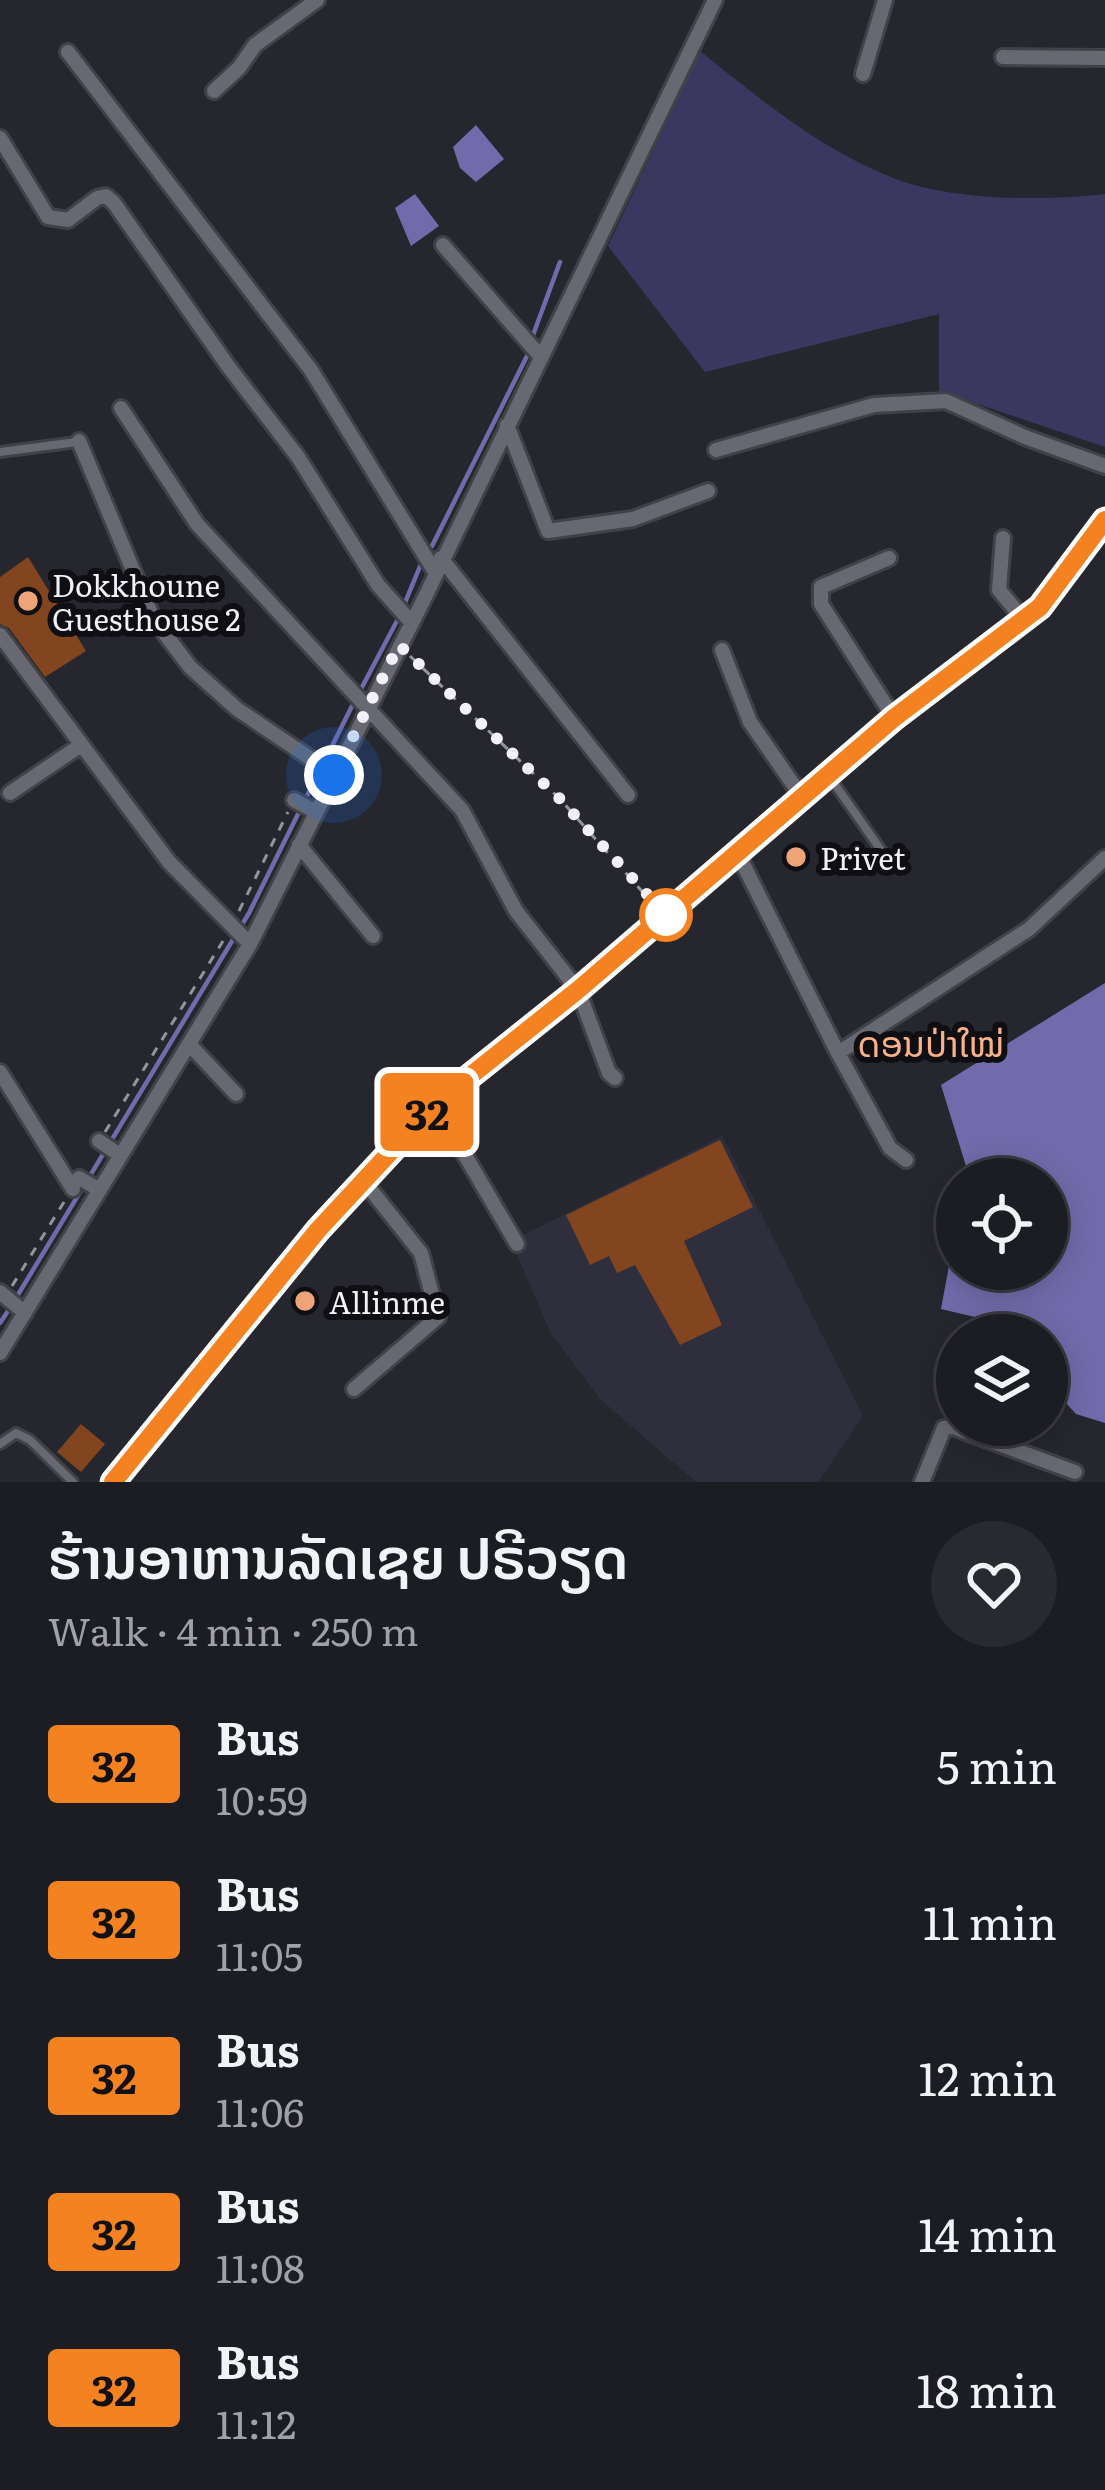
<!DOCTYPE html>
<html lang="en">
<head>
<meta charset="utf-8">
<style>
  body { margin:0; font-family:Literata,"Noto Sans Lao",serif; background:#292930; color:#f1f3f6; height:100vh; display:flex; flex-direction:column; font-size:45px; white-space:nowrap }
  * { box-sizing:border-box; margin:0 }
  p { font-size:39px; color:#a0a1a6 }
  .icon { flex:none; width:66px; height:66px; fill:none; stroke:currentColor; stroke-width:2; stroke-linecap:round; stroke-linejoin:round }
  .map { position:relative; height:1482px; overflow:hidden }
  .panel { display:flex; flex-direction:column; background:#1c1c23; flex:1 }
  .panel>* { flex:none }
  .badge { padding:0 24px; border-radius:9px; font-size:42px; line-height:78px }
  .fabs { position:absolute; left:936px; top:1158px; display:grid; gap:24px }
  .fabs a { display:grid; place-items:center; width:132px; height:132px; border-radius:50%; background:#1c1c23; box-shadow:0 6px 30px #0003,0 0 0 3px #3a3a41; font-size:60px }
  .you { position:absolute; width:60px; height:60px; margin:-30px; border:9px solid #fff; border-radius:50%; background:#1a73e8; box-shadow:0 0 0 18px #1a73e833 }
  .map>.badge { position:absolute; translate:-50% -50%; box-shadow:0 0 0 6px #fff }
  .round { display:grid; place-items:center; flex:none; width:126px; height:126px; border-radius:63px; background:#292930 }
  .overview { display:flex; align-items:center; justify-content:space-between; height:204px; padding:0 48px }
  h1 { font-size:57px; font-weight:600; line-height:90px }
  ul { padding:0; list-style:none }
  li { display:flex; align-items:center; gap:36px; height:156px; padding:0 48px }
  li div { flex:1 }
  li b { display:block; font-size:45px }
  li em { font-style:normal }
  li .badge { min-width:132px; font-weight:700; text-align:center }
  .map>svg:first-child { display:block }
  .built { fill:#2f2e3d }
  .green { fill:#3c3761 }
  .water { fill:#726bab }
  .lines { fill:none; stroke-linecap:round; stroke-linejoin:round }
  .stream { stroke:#726bab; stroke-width:4.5 }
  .building { fill:#82451f }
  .service-casing { stroke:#414148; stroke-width:14 }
  .minor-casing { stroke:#414148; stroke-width:20 }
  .tertiary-casing { stroke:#414148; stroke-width:22 }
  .path { stroke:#94949b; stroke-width:3; stroke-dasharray:9 9; stroke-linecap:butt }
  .service { stroke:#686872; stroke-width:8 }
  .minor { stroke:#686872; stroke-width:14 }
  .tertiary { stroke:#686872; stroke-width:16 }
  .line-casing { stroke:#fff; stroke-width:27 }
  .line { stroke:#f58220; stroke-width:18 }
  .walk { stroke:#f2f1f8; stroke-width:12; stroke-dasharray:0 21.6 }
  .poi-dot { fill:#efa378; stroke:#0f0f13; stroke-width:4.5 }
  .stop-dot { fill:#fff; stroke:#f58220; stroke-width:6 }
  .labels { text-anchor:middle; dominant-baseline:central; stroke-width:12; stroke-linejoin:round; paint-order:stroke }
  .poi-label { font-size:30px; fill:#f2f1f8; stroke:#0f0f13; text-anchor:start }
  .quarter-label { font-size:36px; fill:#f9b189; stroke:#0f0f13 }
</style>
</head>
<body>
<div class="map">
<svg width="1105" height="1482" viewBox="0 0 1105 1482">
  <rect width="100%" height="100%" fill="#26262f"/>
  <path class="built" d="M722 1136 863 1416 818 1482H696L601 1400 550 1332 511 1241Z"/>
  <path class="green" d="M700 51C760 99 821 150 893 178 952 201 1043 201 1105 194V447L939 391V314L705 372 608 246Z"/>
  <path class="water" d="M476 125 504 159 476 182 460 168 453 147Z
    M415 194 439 226 411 246 395 208Z
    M1105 983V1423L1076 1414 1047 1382V1335H1007L1000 1323 941 1309 957 1222V1269H1047V1179H970L941 1085Z"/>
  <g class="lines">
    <path class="stream" d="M533 335 560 262
      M432 546 527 356
      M361 689 399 617 421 564
      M305 800 355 700
      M16 1298 249 913 300 810
      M0 1323 10 1308"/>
  </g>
  <path class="building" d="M28 557 86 651 45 677 9 628 0 624V577Z
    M720 1140 753 1207 684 1241 722 1325 680 1345 635 1265 617 1273 609 1256 590 1265 566 1215Z
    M81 1424 105 1444 81 1472 57 1452Z"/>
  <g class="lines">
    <defs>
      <path id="service" d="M0 452 77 442
        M829 776 883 853
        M0 1444 16 1433 30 1440 73 1482"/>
      <path id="minor" d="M68 52 311 370 435 572
        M1003 57 1105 58
        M863 74 885 0
        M214 91 239 68 255 45 317 0
        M0 138 48 217 68 220 97 198 106 196 114 203 228 366 298 457 378 585 411 622
        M443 245 541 357
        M121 408 197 524 462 810 516 911 578 990 609 1073 615 1078
        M507 425 548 531 633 519 708 491
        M79 441 153 618 190 667 237 709 335 775
        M716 450 874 405 946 401 1025 437 1105 466
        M1003 538 999 590 1024 620
        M441 558 628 795
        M889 558 821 587V604L894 718
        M0 635 169 862 250 944
        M722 650 750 722 802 797
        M10 793 81 745
        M294 800 316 812
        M299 845 373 936
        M737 852 838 1053 890 1148 906 1160
        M189 1044 236 1094
        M838 1053 1029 929 1105 858
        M0 1072 73 1189
        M435 1104 517 1244
        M99 1141 120 1155
        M79 1178 100 1190
        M0 1292 25 1313
        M0 1353 250 944 425 597 715 0
        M354 1389 438 1317 421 1253 363 1180
        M922 1482 944 1428 953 1427 1075 1472"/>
      <path id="tertiary" d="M113 1482 318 1230 435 1104 578 990 894 718 1040 607 1105 520"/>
    </defs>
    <use href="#service" class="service-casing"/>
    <use href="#minor" class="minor-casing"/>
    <use href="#tertiary" class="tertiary-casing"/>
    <path class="path" d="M410 656 559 798 655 906
      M239 911 288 812
      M105 1132 223 941
      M12 1286 64 1202"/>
    <use href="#service" class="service"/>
    <use href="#minor" class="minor"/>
    <use href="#tertiary" class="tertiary"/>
  </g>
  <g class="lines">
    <defs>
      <path id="line" d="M113 1482 318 1230 435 1104 578 990 894 718 1040 607 1105 520"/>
    </defs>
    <use href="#line" class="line-casing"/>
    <use href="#line" class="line"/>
    <path class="walk" d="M334 775 399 645 559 798 666 915"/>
  </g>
  <g class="poi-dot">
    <circle cx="28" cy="601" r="12"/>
    <circle cx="796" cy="857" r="12"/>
    <circle cx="305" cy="1301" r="12"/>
  </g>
  <circle class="stop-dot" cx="666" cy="915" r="24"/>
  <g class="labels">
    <g class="poi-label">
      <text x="52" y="584">Dokkhoune<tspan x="52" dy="34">Guesthouse 2</tspan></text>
      <text x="820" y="857">Privet</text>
      <text x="329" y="1301">Allinme</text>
    </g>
    <g class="quarter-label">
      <text x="931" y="1041">ດອນປ່າໃໝ່</text>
    </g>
  </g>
</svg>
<div class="fabs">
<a><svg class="icon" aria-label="locate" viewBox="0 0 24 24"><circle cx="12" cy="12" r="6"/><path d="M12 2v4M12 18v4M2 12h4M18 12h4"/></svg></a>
<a><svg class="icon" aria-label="layers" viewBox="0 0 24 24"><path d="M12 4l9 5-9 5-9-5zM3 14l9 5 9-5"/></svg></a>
</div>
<div class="you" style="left:334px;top:775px"></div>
<b class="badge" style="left:427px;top:1112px;background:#f58220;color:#111">32</b>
</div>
<section class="panel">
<div class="overview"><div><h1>ຮ້ານອາຫານລັດເຊຍ ປຣີວຽດ</h1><p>Walk · 4 min · 250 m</p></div><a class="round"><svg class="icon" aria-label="heart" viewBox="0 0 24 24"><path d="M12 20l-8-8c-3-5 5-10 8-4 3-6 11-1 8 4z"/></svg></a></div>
<ul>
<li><span class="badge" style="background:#f58220;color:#111">32</span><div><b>Bus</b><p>10:59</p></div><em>5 min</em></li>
<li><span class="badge" style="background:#f58220;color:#111">32</span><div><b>Bus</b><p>11:05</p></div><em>11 min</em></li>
<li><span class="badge" style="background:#f58220;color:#111">32</span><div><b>Bus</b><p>11:06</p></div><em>12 min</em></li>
<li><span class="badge" style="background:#f58220;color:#111">32</span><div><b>Bus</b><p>11:08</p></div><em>14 min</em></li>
<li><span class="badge" style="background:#f58220;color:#111">32</span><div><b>Bus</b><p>11:12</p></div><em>18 min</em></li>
</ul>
</section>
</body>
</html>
